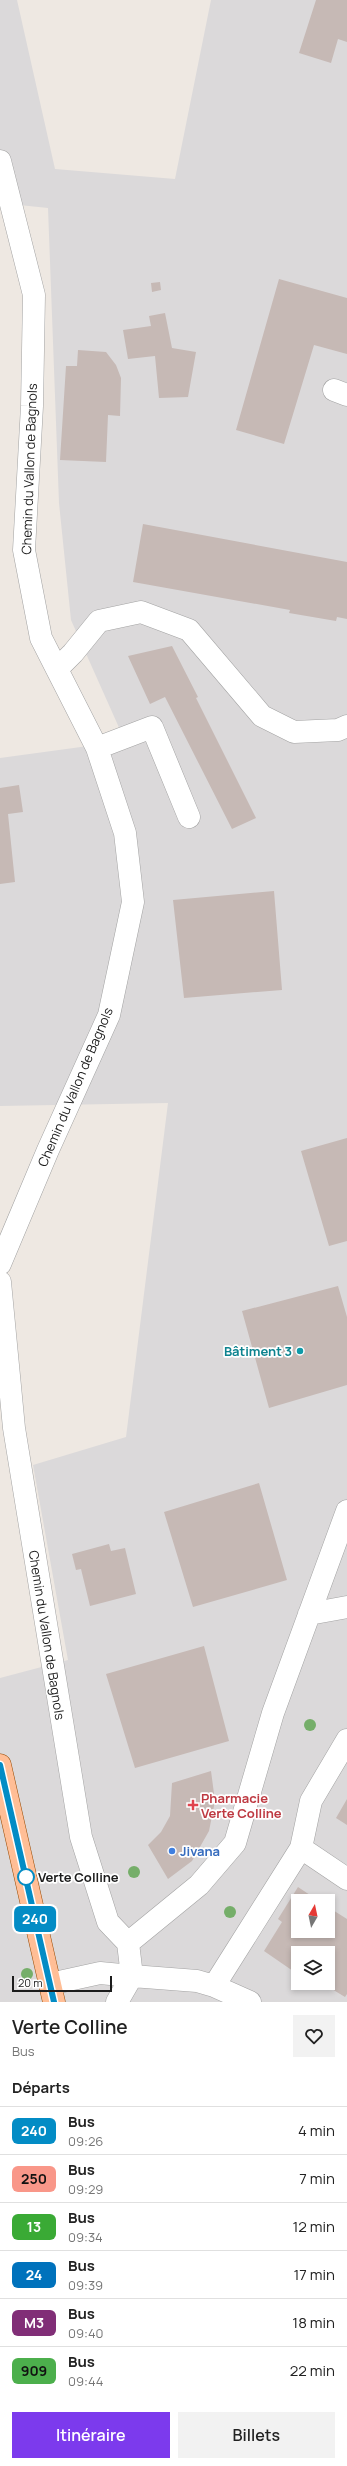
<!DOCTYPE html>
<html lang="fr">
<head>
<meta charset="utf-8">
<style>
  body { margin:0; font-family:Manrope,sans-serif; background:#f2f2f2; color:#222; height:100vh; display:flex; flex-direction:column; font-size:15px; white-space:nowrap }
  * { box-sizing:border-box; margin:0 }
  p { font-size:13px; color:#767676 }
  .icon { flex:none; width:22px; height:22px; fill:none; stroke:currentColor; stroke-width:2; stroke-linecap:round; stroke-linejoin:round }
  .map { position:relative; height:2002px; overflow:hidden }
  .sheet { display:flex; flex-direction:column; background:#fff; flex:1 }
  .sheet>* { flex:none }
  .badge { padding:0 8px; border-radius:6px; font-size:14px; line-height:26px }
  .needle { width:26px; rotate:9deg }
  .buttons { position:absolute; left:291px; top:1894px; display:grid; gap:8px }
  .buttons a { display:grid; place-items:center; width:44px; height:44px; border-radius:0px; background:#fff; box-shadow:0 2px 6px #0003; font-size:20px }
  .scale { position:absolute; left:12px; bottom:10px; width:100px; box-sizing:border-box; padding-left:4px; border:2px solid #1c1c1c; border-top:0; font-size:11px; line-height:14px; white-space:nowrap; color:#1c1c1c; -webkit-text-stroke:3px #fff; paint-order:stroke }
  .map>.badge { position:absolute; translate:-50% -50%; box-shadow:0 0 0 2px #fff }
  h2 { padding:0 12px; font-size:15px; line-height:36px }
  .round { display:grid; place-items:center; flex:none; width:42px; height:42px; border-radius:0px; background:#f2f2f2 }
  .headline { display:flex; align-items:center; justify-content:space-between; height:68px; padding:0 12px }
  h1 { font-size:19px; font-weight:600; line-height:30px }
  .action { display:flex; gap:8px; margin-top:auto; padding:8px 12px }
  .action a { flex:1; height:46px; border-radius:0px; background:#7c3aed; color:#fff; font-size:16px; font-weight:600; line-height:46px; text-align:center }
  .action a+a { background:#f2f2f2; color:#222 }
  ul { padding:0; list-style:none }
  li { display:flex; align-items:center; gap:12px; height:48px; padding:0 12px; border-top:1px solid #e0e0e0 }
  li div { flex:1 }
  li b { display:block; font-size:15px }
  li em { font-style:normal }
  li .badge { min-width:44px; font-weight:700; text-align:center }
  .map>svg:first-child { display:block }
  .residential { fill:#dbd9da; fill-rule:evenodd }
  .building { fill:#c6b9b5 }
  .lines { fill:none; stroke-linecap:round; stroke-linejoin:round }
  .minor-casing { stroke:#a3a3a3; stroke-width:23 }
  .major-casing { stroke:#954800; stroke-width:23 }
  .minor { stroke:#fff; stroke-width:22 }
  .major { stroke:#ffbe96; stroke-width:22 }
  .tree { fill:#75ae69 }
  .line-casing { stroke:#fff; stroke-width:9 }
  .line { stroke:#038cc5; stroke-width:6 }
  .culture-dot { fill:#0f9aa8; stroke:#fff; stroke-width:1.5 }
  .health-dot { fill:#e0444e; stroke:#fff; stroke-width:1.5 }
  .shop-dot { fill:#3f7fe0; stroke:#fff; stroke-width:1.5 }
  .stop-dot { fill:#fff; stroke:#038cc5; stroke-width:2 }
  .labels { text-anchor:middle; dominant-baseline:central; stroke-width:3.5; stroke-linejoin:round; paint-order:stroke }
  .street-label { font-size:13px; fill:#1c1c1c; stroke:#fff }
  .culture-label { font-size:13px; font-weight:bold; fill:#0d838f; stroke:#fff; text-anchor:end }
  .health-label { font-size:13px; font-weight:bold; fill:#be3a42; stroke:#fff; text-anchor:start }
  .shop-label { font-size:13px; font-weight:bold; fill:#366cbe; stroke:#fff; text-anchor:start }
  .stop-label { font-size:13px; font-weight:bold; fill:#1c1c1c; stroke:#fff; text-anchor:start }
</style>
</head>
<body>
<div class="map">
<svg width="347" height="2002" viewBox="0 0 347 2002">
  <rect width="100%" height="100%" fill="#eee8e2"/>
  <path class="residential" d="M0 0H17L55 169 175 179 211 0H347V2002H0V1678L68 1660 33 1465 126 1437 168 1103 0 1106V758L125 741 71 620 59 503 48 208 0 203ZM298 1901H328V1931H298ZM298 1953H328V1983H298Z"/>
  <path class="building" d="M316 0H347V42L338 39 331 63 299 53Z
    M279 279 347 298V354L314 345 284 444 236 430Z
    M160 282 161 290 152 292 151 283Z
    M165 313 172 348 196 352 188 397 159 398 155 356 128 359 123 330 151 326 149 316Z
    M78 350 106 352 116 365 121 378 120 416 108 415 106 462 60 460 66 366H77Z
    M143 524 347 562V619L337 617 336 621 289 613 290 610 133 582Z
    M172 646 198 697 196 698 256 818 232 829 165 697 150 704 128 656Z
    M19 785 23 812 8 814 15 882 0 884V788Z
    M274 891 282 990 184 998 173 900Z
    M347 1138V1241L329 1246 301 1151Z
    M338 1286 347 1317V1385L269 1408 242 1311Z
    M259 1483 287 1580 193 1607 164 1512Z
    M109 1544 111 1551 125 1548 136 1594 90 1606 81 1569 76 1570 72 1554Z
    M204 1646 229 1741 135 1768 106 1674Z
    M211 1771 215 1801 209 1831 192 1861 168 1879 148 1845 161 1832 170 1816 172 1783Z
    M347 1799V1825L336 1818Z
    M298 1887 319 1901H298V1931H328V1907L347 1919V1994L345 1997 322 1983H328V1953H298V1968L295 1966 293 1971 264 1951 282 1922 278 1919Z"/>
  <g class="lines">
    <defs>
      <path id="minor" d="M0 161 34 295 32 406 24 550 41 638 97 748 125 833 133 902 109 1015 48 1150 0 1264
        M334 390 347 395
        M57 669 73 653 99 621 141 612 189 630 262 716 294 732 338 730 347 726
        M97 748 152 727 189 817
        M0 1282 14 1428 81 1837 108 1922 128 1943 132 1976 197 1981 214 1986 250 2002
        M309 1614 347 1607
        M301 1848 311 1801 347 1740
        M128 1943 199 1885 235 1843 273 1713 347 1511
        M50 1984 100 1973 132 1976 117 2002
        M214 1986 301 1848 347 1879"/>
      <path id="major" d="M0 1765 54 2002"/>
    </defs>
    <use href="#minor" class="minor-casing"/>
    <use href="#major" class="major-casing"/>
    <use href="#minor" class="minor"/>
    <use href="#major" class="major"/>
  </g>
  <g class="tree">
    <circle cx="310" cy="1725" r="6"/>
    <circle cx="134" cy="1872" r="6"/>
    <circle cx="230" cy="1912" r="6"/>
    <circle cx="27" cy="1974" r="6"/>
  </g>
  <g class="lines">
    <defs>
      <path id="line" d="M0 1765 54 2002"/>
    </defs>
    <use href="#line" class="line-casing"/>
    <use href="#line" class="line"/>
  </g>
  <circle class="culture-dot" cx="300" cy="1351" r="4"/>
  <path class="health-dot" d="M191 1799h4v4h4v4h-4v4h-4v-4h-4v-4h4z"/>
  <circle class="shop-dot" cx="172" cy="1851" r="4"/>
  <circle class="stop-dot" cx="26" cy="1877" r="8"/>
  <g class="labels">
    <g class="street-label">
      <text transform="translate(29 469) rotate(-88)">Chemin du Vallon de Bagnols</text>
      <text transform="translate(75 1087) rotate(-67)">Chemin du Vallon de Bagnols</text>
      <text transform="translate(47 1635) rotate(81)">Chemin du Vallon de Bagnols</text>
    </g>
    <g class="culture-label">
      <text x="292" y="1351">Bâtiment 3</text>
    </g>
    <g class="health-label">
      <text x="201" y="1798">Pharmacie<tspan x="201" dy="15">Verte Colline</tspan></text>
    </g>
    <g class="shop-label">
      <text x="180" y="1851">Jivana</text>
    </g>
    <g class="stop-label">
      <text x="38" y="1877">Verte Colline</text>
    </g>
  </g>
</svg>
<div class="buttons">
<a><svg class="needle" viewBox="-14 -14 28 28"><path d="M0-13l5 13h-10z" fill="#e53935"/><path d="M0 13l5-13h-10z" fill="#767676"/></svg></a>
<a><svg class="icon" aria-label="layers" viewBox="0 0 24 24"><path d="M12 4l9 5-9 5-9-5zM3 14l9 5 9-5"/></svg></a>
</div>
<div class="scale">20 m</div>
<b class="badge" style="left:35px;top:1919px;background:#038cc5;color:#fff">240</b>
</div>
<section class="sheet">
<div class="headline"><div><h1>Verte Colline</h1><p>Bus</p></div><a class="round"><svg class="icon" aria-label="heart" viewBox="0 0 24 24"><path d="M12 20l-8-8c-3-5 5-10 8-4 3-6 11-1 8 4z"/></svg></a></div>
<h2>Départs</h2>
<ul>
<li><span class="badge" style="background:#038cc5;color:#fff">240</span><div><b>Bus</b><p>09:26</p></div><em>4 min</em></li>
<li><span class="badge" style="background:#f99789;color:#111">250</span><div><b>Bus</b><p>09:29</p></div><em>7 min</em></li>
<li><span class="badge" style="background:#3aaa35;color:#fff">13</span><div><b>Bus</b><p>09:34</p></div><em>12 min</em></li>
<li><span class="badge" style="background:#0072bc;color:#fff">24</span><div><b>Bus</b><p>09:39</p></div><em>17 min</em></li>
<li><span class="badge" style="background:#812e77;color:#fff">M3</span><div><b>Bus</b><p>09:40</p></div><em>18 min</em></li>
<li><span class="badge" style="background:#4caf4c;color:#111">909</span><div><b>Bus</b><p>09:44</p></div><em>22 min</em></li>
</ul>
<div class="action"><a>Itinéraire</a><a>Billets</a></div>
</section>
</body>
</html>
